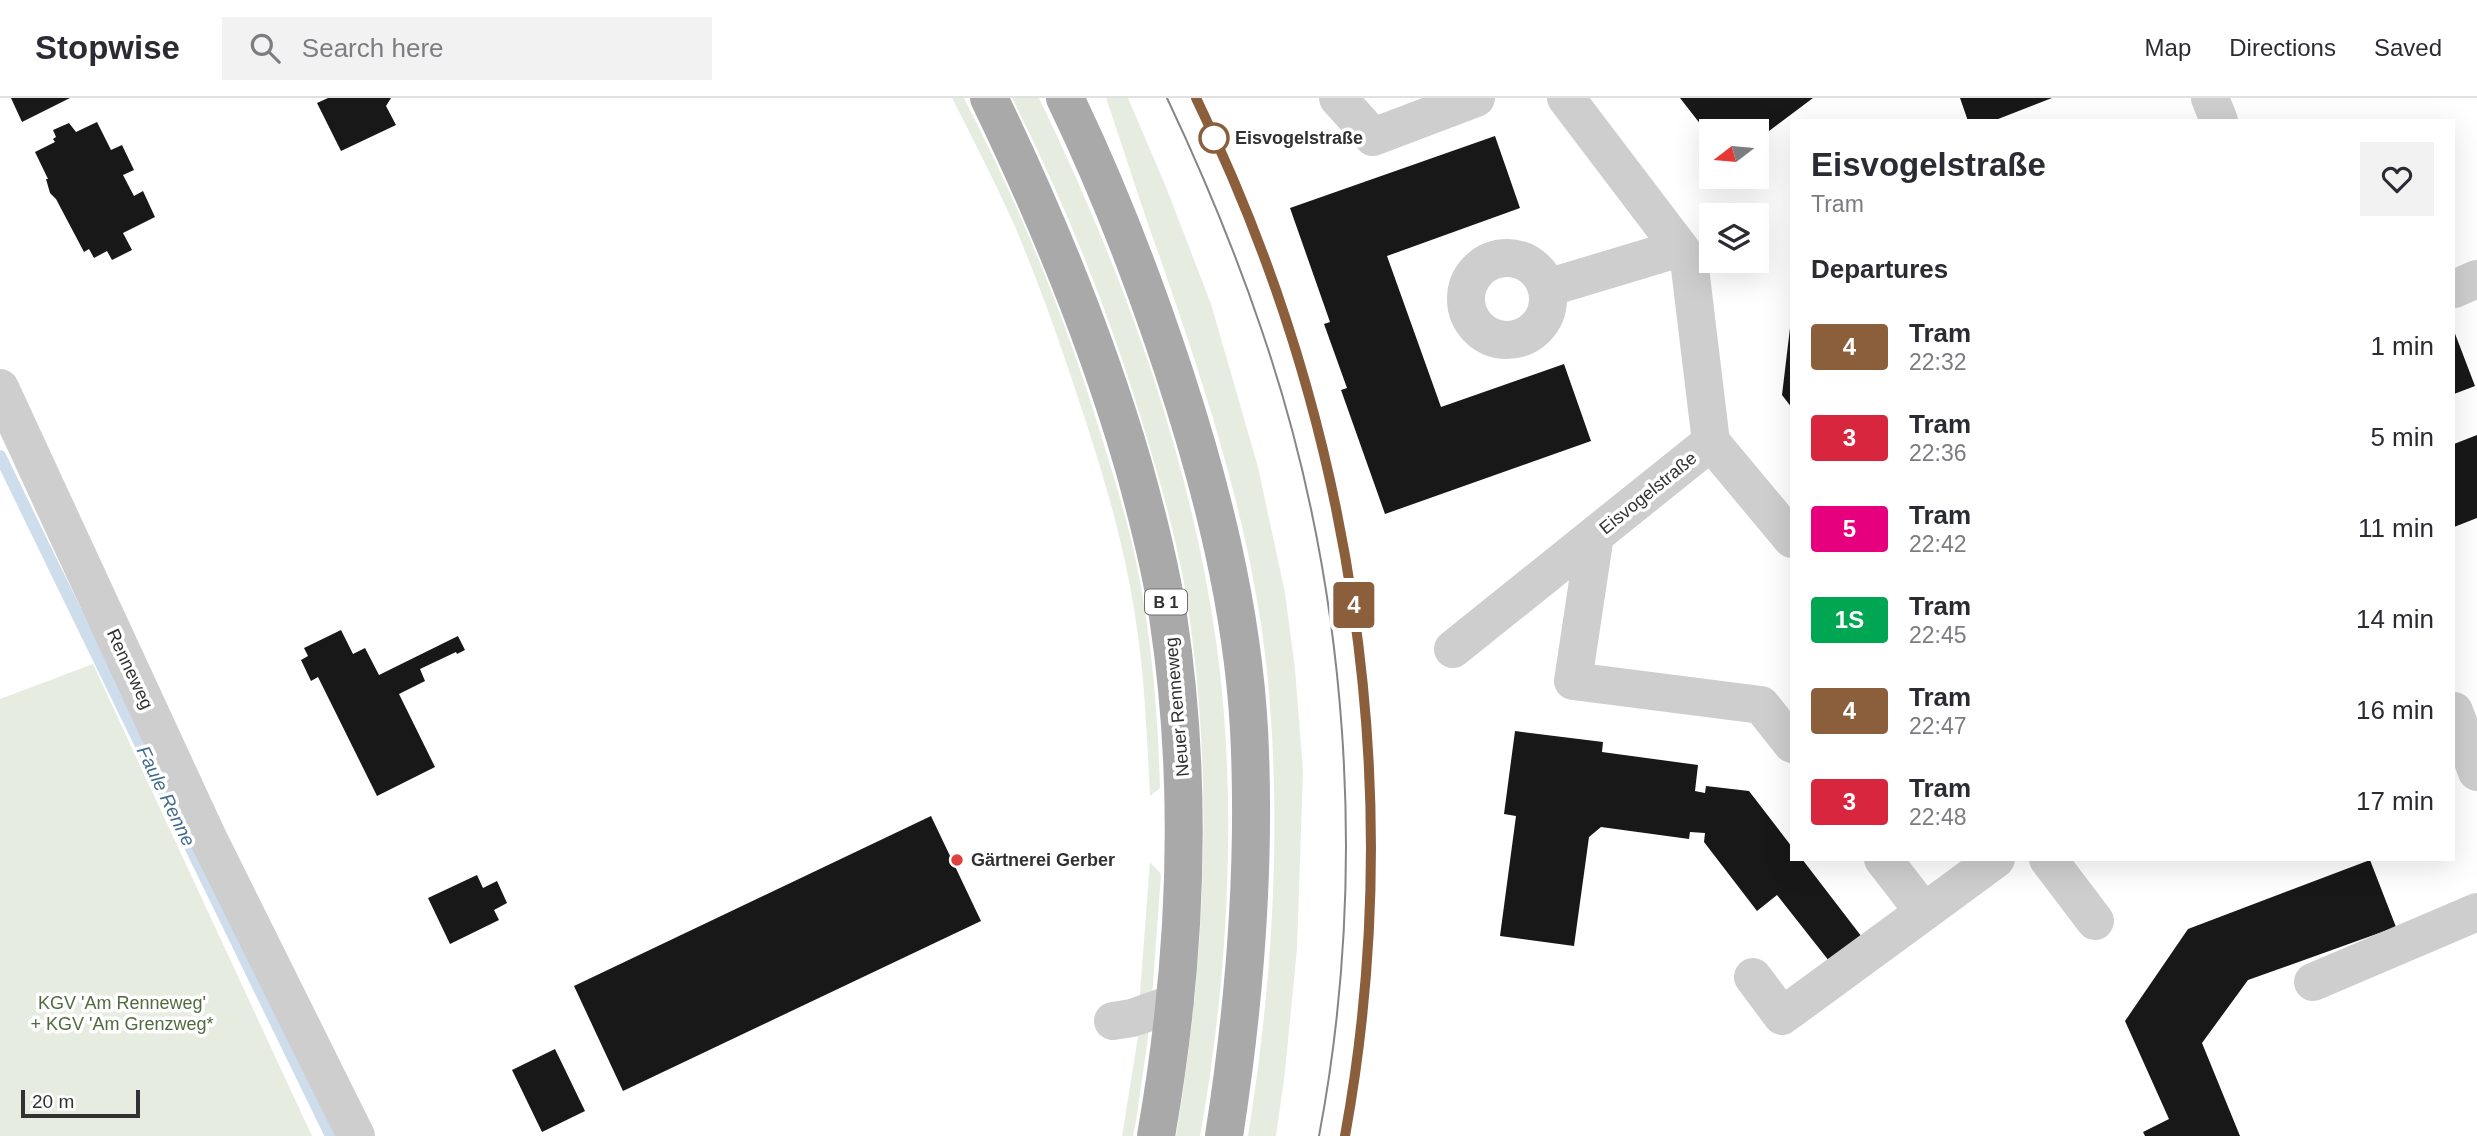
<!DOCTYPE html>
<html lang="en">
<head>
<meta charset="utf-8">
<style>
  body { margin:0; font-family:Helvetica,sans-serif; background:#f2f2f3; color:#2b2b33; height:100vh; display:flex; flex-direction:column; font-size:26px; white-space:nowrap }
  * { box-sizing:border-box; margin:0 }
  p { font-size:23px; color:#7c7c81 }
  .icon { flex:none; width:38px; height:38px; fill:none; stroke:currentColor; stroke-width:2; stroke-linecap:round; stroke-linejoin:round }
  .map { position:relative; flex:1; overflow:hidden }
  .details { position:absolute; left:1790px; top:21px; width:665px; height:742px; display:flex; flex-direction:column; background:#fff; border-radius:0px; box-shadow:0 7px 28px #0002 }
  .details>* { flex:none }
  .badge { padding:0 14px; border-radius:5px; font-size:24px; line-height:46px }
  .needle { width:46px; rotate:254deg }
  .buttons { position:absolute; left:1699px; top:21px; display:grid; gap:14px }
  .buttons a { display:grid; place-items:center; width:70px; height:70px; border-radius:0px; background:#fff; box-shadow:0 7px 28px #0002; font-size:35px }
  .scale { position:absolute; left:21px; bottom:18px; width:119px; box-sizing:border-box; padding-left:7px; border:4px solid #313131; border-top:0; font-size:19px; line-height:24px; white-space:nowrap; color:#313131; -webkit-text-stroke:5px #fff; paint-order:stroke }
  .map>.badge { position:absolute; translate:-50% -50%; box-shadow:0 0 0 4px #fff }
  h2 { padding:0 21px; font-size:26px; line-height:63px }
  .round { display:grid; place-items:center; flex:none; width:74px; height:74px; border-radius:0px; background:#f2f2f3 }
  .overview { display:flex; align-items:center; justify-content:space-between; height:119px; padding:0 21px }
  h1 { font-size:33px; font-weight:800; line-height:52px }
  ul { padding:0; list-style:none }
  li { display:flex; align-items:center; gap:21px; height:91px; padding:0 21px }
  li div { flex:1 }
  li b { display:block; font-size:26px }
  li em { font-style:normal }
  li .badge { min-width:77px; font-weight:700; text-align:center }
  header { display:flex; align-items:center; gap:42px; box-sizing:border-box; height:98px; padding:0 35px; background:#fff; border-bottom:2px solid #e1e1e2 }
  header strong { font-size:33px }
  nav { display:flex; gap:38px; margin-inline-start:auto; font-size:24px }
  .search { width:490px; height:63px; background:#f2f2f3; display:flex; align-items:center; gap:18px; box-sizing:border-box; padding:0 24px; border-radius:0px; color:#7c7c81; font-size:26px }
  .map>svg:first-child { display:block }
  .green { fill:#e6ede0 }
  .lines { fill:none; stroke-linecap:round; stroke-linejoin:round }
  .stream { stroke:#ceddeb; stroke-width:12 }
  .building { fill:#181818 }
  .minor { stroke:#cecece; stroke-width:38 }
  .major { stroke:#a9a9a9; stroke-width:38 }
  .tram { stroke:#868686; stroke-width:2 }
  .line-casing { stroke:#fff; stroke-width:16 }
  .line { stroke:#8b5e3c; stroke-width:10 }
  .stop-dot { fill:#fff; stroke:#8b5e3c; stroke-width:3.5 }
  .poi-dot { fill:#dd433e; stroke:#fff; stroke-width:2.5 }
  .labels { text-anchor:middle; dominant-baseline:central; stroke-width:7; stroke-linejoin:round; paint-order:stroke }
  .shield { fill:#fff; stroke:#6f6f6f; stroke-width:2 }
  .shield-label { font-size:16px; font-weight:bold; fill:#313131 }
  .stop-label { font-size:18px; font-weight:bold; fill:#313131; stroke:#fff; text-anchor:start }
  .street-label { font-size:18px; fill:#313131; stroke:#fff }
  .poi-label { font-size:18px; font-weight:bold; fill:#313131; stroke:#fff; text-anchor:start }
  .park-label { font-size:18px; fill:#506b40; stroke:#fff }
  .water-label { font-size:19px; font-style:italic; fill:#426a90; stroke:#fff }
</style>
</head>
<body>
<header>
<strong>Stopwise</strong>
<div class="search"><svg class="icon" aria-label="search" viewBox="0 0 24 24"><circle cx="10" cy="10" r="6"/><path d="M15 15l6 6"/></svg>Search here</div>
<nav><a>Map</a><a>Directions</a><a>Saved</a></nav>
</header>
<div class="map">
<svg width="2477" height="1038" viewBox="0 0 2477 1038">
  <rect width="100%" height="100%" fill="#fff"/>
  <path class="green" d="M952 0H964C1022 113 1069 228 1105 350 1119 395 1133 442 1141 489 1153 555 1158 622 1160 690L1150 698C1147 640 1145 582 1136 524 1126 454 1106 385 1084 318 1063 253 1040 187 1013 124 994 82 973 41 952 0Z
    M1012 0H1039C1123 174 1191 358 1217 550 1238 705 1228 885 1200 1038H1176C1206 857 1215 672 1185 491 1176 440 1162 390 1147 340 1112 222 1067 109 1012 0Z
    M1106 0H1128L1166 89 1211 206 1258 369 1285 495 1295 571 1303 674 1297 850 1285 974 1276 1038H1248C1273 883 1283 721 1266 564 1250 424 1205 289 1159 157 1140 105 1124 52 1106 0Z
    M93 566 312 1038H0V601Z
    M1150 764 1161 776 1152 900 1139 908Z
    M1139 933H1149L1136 1023 1133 1038H1122Z"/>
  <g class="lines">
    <path class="stream" d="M0 358 331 1038"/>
  </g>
  <path class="building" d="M11 0H70L22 24Z
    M328 0H391L386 8 396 27 341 53 317 5Z
    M1680 0H1813L1757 42V33H1712V41Z
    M1960 0H2052L1993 23H1968Z
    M97 24 111 52 122 47 134 72 123 77 134 98 143 93 155 119 123 135 132 152 112 162 107 153 94 160 89 151 84 154 56 101 50 95 46 81H48L35 54 55 44 53 41 56 39 53 32 69 25 76 34Z
    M1495 38 1520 110 1387 158 1441 309 1564 266 1591 343 1385 416 1341 292 1347 290 1324 226 1330 224 1290 110Z
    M1790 230H1792V310L1782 297Z
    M2454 233 2475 288 2454 296Z
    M2477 337V420L2454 429V346Z
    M341 532 353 556 365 550 379 577 458 538 465 552 457 556 456 554 420 571 425 583 399 596 435 669 377 698 318 579 311 583 301 562 308 558 304 550Z
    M1515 633 1603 644 1602 654 1698 667 1695 693 1705 695 1706 688 1749 693 1792 749V761H1802L1865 843 1833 868 1777 797 1757 813 1704 744 1705 735 1690 734 1689 741 1601 729 1589 739 1574 848 1500 838 1516 718 1504 716Z
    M931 718 981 823 623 993 574 888Z
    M2370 762 2396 829 2248 882 2202 945 2240 1038H2145L2143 1034 2169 1021 2125 923 2188 831Z
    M477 777 483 790 497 783 507 805 494 812 499 822 450 846 428 800Z
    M555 951 585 1013 542 1034 512 972Z"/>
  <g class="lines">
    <path class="minor" d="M1338 0 1373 39 1476 0
      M1566 0 1689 162 1711 344 1792 441
      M2210 0 2219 23
      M1466 201a41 41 0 1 1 82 0a41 41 0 1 1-82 0Z
      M1547 190 1680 150
      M2454 191 2477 181
      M0 290 208 740 356 1038
      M1595 437 1573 583 1761 607 1792 646
      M1453 551 1711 344
      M2454 613 2477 674
      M1883 761 1924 814 1996 761
      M2048 761 2095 823
      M1753 879 1782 918 1924 814
      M2313 884 2477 814
      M1113 923 1132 920 1175 905"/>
    <path class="major" d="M989 0C1046 118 1096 239 1133 366 1147 416 1160 466 1168 518 1194 690 1186 867 1156 1038
      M1065 0C1108 89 1143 180 1174 274 1212 390 1242 509 1249 631 1256 767 1245 903 1224 1038"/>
    <path class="tram" d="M1167 0C1203 76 1235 153 1262 233 1349 488 1369 774 1319 1038
      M1196 0C1352 319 1410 687 1345 1038"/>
  </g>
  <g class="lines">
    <defs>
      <path id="line" d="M1196 0C1352 320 1409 686 1345 1038"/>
    </defs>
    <use href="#line" class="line-casing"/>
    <use href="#line" class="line"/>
  </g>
  <circle class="stop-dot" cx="1214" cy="40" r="14"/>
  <circle class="poi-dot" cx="957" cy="762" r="7"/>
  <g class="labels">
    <rect class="shield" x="1145" y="491.5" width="42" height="25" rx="5"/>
    <g class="shield-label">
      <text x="1166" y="504">B 1</text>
    </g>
    <g class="stop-label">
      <text x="1235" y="40">Eisvogelstraße</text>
    </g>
    <g class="street-label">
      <text transform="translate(1648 395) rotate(-39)">Eisvogelstraße</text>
      <text transform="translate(130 571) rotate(65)">Renneweg</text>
      <text transform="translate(1177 609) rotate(-95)">Neuer Renneweg</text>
    </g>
    <g class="poi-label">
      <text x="971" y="762">Gärtnerei Gerber</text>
    </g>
    <g class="park-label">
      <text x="122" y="905">KGV 'Am Renneweg'<tspan x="122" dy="21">+ KGV 'Am Grenzweg*</tspan></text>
    </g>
    <g class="water-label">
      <text transform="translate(166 698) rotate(64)">Faule Renne</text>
    </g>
  </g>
</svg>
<div class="buttons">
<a><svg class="needle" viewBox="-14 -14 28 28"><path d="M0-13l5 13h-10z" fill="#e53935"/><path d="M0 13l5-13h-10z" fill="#7c7c81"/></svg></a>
<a><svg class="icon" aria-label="layers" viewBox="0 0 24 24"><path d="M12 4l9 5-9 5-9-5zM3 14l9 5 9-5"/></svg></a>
</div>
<div class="scale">20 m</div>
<b class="badge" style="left:1354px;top:507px;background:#8b5e3c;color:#fff">4</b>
<section class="details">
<div class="overview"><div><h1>Eisvogelstraße</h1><p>Tram</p></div><a class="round"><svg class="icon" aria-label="heart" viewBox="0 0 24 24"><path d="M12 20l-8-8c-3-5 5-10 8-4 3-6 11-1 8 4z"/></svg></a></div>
<h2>Departures</h2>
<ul>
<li><span class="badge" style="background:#8b5e3c;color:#fff">4</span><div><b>Tram</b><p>22:32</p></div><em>1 min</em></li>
<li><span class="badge" style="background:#d7263d;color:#fff">3</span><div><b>Tram</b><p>22:36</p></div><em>5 min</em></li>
<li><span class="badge" style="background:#e6007e;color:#fff">5</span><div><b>Tram</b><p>22:42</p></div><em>11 min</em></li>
<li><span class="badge" style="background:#00a651;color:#fff">1S</span><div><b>Tram</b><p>22:45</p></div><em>14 min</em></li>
<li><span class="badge" style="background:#8b5e3c;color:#fff">4</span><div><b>Tram</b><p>22:47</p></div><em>16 min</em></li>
<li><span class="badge" style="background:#d7263d;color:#fff">3</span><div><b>Tram</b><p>22:48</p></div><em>17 min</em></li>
</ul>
</section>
</div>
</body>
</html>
